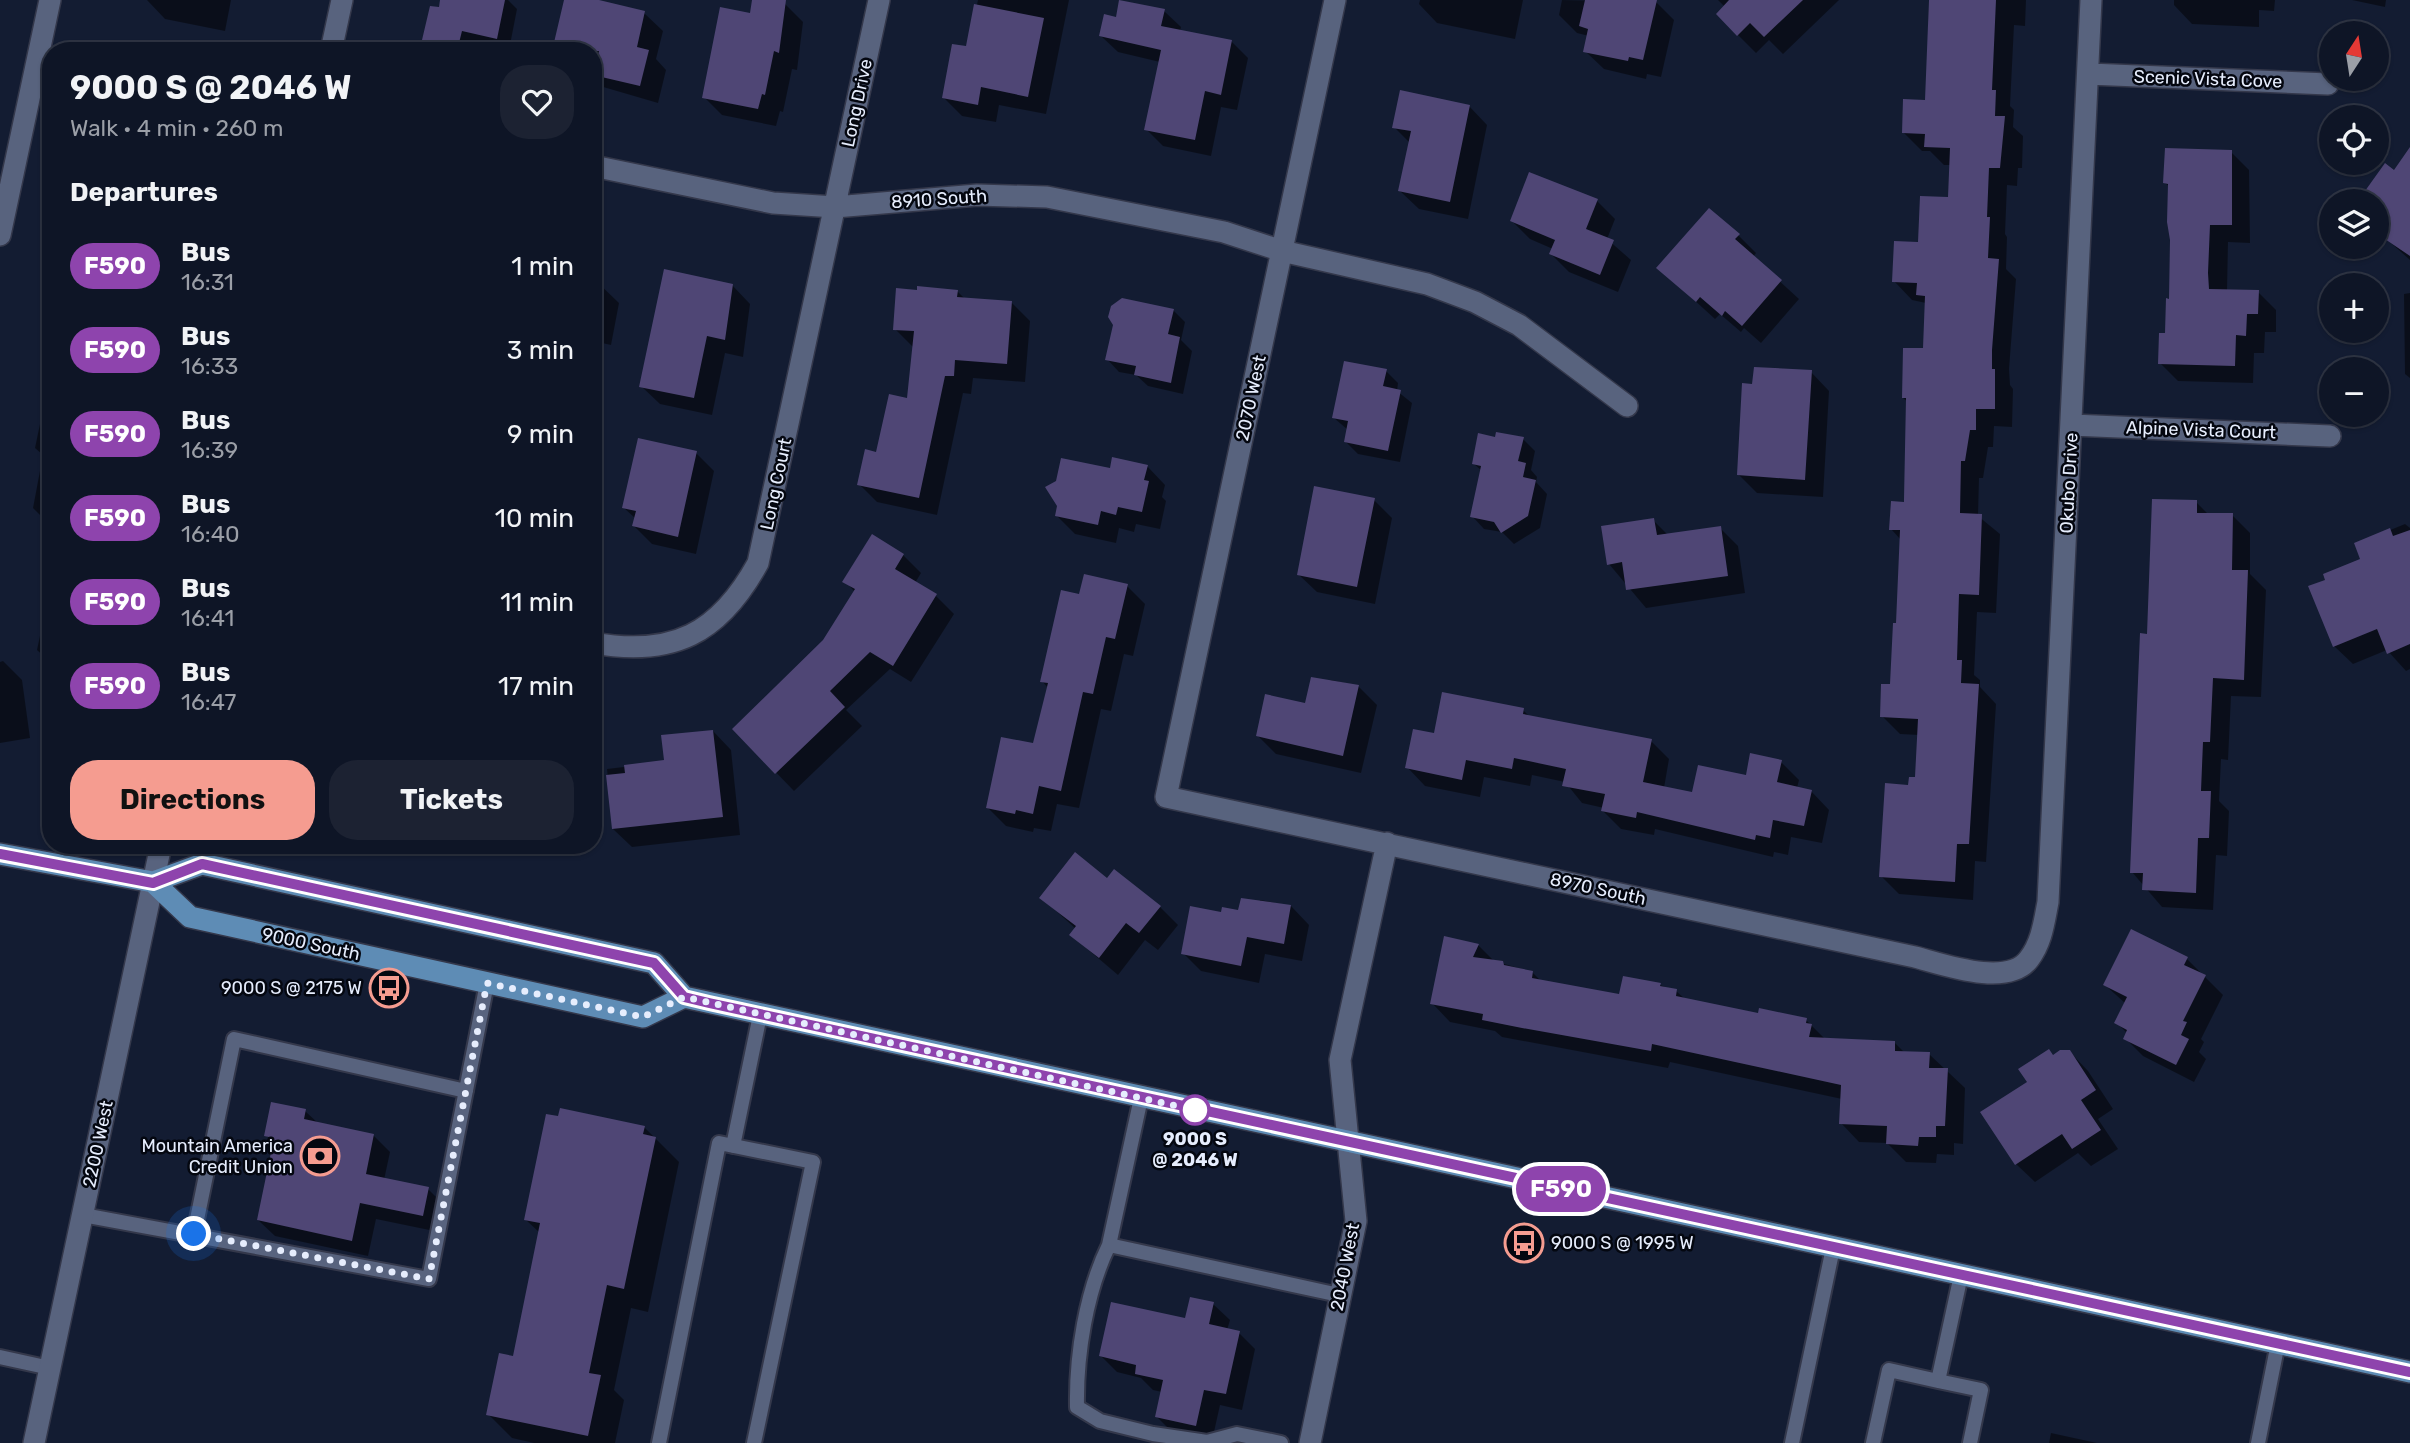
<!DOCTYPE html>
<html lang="en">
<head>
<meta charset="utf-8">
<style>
  body { margin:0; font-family:Rubik,sans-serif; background:#1c2232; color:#f1f3f6; height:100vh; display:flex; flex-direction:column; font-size:26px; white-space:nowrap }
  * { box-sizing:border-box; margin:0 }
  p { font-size:23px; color:#9b9fa7 }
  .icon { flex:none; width:38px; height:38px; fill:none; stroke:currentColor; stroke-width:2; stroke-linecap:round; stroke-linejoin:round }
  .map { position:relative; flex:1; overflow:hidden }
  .details { position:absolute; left:42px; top:42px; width:560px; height:812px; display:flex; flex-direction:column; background:#0e1526; border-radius:28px; box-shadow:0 2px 5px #0004,0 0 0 2px #2e3443 }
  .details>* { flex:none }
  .badge { padding:0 14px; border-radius:23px; font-size:24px; line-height:46px }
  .needle { width:46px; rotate:12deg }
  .fabs { position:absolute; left:2319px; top:21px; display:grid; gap:14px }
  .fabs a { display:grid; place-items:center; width:70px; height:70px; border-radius:50%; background:#0e1526; box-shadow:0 2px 5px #0004,0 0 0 2px #2e3443; font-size:35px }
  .you { position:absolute; width:35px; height:35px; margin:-18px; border:5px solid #fff; border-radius:50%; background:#1a73e8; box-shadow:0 0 0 10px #1a73e833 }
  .map>.badge { position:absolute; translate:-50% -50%; box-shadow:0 0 0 4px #fff }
  h2 { padding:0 28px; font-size:26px; line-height:63px }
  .round { display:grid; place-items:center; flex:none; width:74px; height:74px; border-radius:28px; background:#1c2232 }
  .summary { display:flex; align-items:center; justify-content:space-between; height:119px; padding:0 28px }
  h1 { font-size:33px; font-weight:700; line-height:52px }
  .cta { display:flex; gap:14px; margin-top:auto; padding:14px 28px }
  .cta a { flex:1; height:80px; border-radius:28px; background:#f59c90; color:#111; font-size:28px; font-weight:700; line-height:80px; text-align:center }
  .cta a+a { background:#1c2232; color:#f1f3f6 }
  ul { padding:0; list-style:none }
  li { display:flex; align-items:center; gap:21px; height:84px; padding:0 28px }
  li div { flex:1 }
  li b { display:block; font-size:26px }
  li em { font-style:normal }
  li .badge { min-width:77px; font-weight:700; text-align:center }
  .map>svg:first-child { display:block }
  .shadow { fill:#0007 }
  .building { fill:#4f4675 }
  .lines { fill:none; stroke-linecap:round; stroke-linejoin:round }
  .lane-casing { stroke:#34384b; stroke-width:18 }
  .street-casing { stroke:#34384b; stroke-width:24 }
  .secondary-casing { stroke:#34384b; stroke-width:24 }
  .primary-casing { stroke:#34384b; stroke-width:24 }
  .lane { stroke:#58637e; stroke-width:14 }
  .street { stroke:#58637e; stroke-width:21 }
  .secondary { stroke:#58637e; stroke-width:21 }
  .primary { stroke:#5e8cb5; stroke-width:21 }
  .line-casing { stroke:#fff; stroke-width:16 }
  .line { stroke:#8e44ad; stroke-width:10 }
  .walk { stroke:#e6edfd; stroke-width:7; stroke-dasharray:0 12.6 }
  .stop-dot { fill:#fff; stroke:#8e44ad; stroke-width:3.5 }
  .labels { text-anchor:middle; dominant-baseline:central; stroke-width:5; stroke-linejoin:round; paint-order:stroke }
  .street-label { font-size:18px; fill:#e6edfd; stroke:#040710 }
  .poi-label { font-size:18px; fill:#e6edfd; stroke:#040710; text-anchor:end }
  .stop-label { font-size:18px; font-weight:bold; fill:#e6edfd; stroke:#040710 }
</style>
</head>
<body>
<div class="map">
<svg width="2410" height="1443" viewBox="0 0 2410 1443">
  <rect width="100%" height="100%" fill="#131c32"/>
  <path class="shadow" d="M147 0H231L225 31 165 19Z
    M442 0H508L517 9 509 50 473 42 472 51H436L424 39Z
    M566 0H590L644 13 663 31 656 59 666 70 658 103 593 84V51Z
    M754 0 785 4 803 22 797 70 792 69 783 112 780 111 776 126 722 115 704 97 751 15Z
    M978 0H1069L1046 114 999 105 996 122 962 116 943 97 967 48Z
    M1420 0H1523L1515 39 1437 23 1419 4Z
    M1562 0 1656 2 1674 20 1661 77 1647 74 1646 79 1604 69 1585 51 1589 36 1577 33 1559 15Z
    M1718 0H1839L1783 54 1769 40 1756 53 1738 35 1726 8Z
    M1929 0H2026L2025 26 2014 25 2010 106 2014 110 2013 127 2023 136 2022 168H2018L2017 186 2007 185 2005 234 2007 237 2006 269 2016 279 2009 369 2010 385 2013 389 2012 427 1994 426 1993 447H1988L1983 478H1979L1978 516 2000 534 1996 613 1977 612 1974 675 1980 680V687L1996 704 1986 862 1975 861 1973 900 1899 894 1881 876 1910 787 1917 779 1919 735 1900 734 1882 716 1892 686 1898 625 1901 540 1891 529 1905 504 1908 402 1903 398 1924 350 1926 303 1912 300 1894 281 1949 199 1951 165H1944L1930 151H1922L1903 132 1927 102Z
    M2174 0H2275L2274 11 2259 10V27L2192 24 2174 5Z
    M2352 0H2386L2385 7Z
    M1164 11 1181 27 1180 31 1231 41 1248 58 1237 110 1221 107 1211 156 1163 146 1146 129 1160 62 1118 52 1101 36 1117 19Z
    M1469 106 1487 125 1468 219 1419 209 1400 191 1410 143 1394 127Z
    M2410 150V260L2382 235 2376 201H2365L2394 172Z
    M2231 152 2249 170 2250 243 2228 242 2227 291 2258 292 2276 310V332H2265L2264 353H2254L2253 383 2178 381 2160 363 2171 300 2170 187 2165 183Z
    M1597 201 1615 219 1607 239 1631 260 1618 292 1569 272 1551 254 1553 249 1530 239 1512 221Z
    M1738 235 1756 253 1753 257 1799 299 1761 343 1744 328 1741 332 1720 314 1715 319 1659 268Z
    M593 278 619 303 611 345 593 341V330L601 331 602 328 593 326Z
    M732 285 750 304 743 357 725 353 712 415 660 404 641 386Z
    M957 291 965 299 1011 302 1030 321 1025 382 973 378 971 394 963 393 937 515 877 502 859 484 909 400 913 347 895 329Z
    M2410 293V378L2405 374 2404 294Z
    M1173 310 1185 322 1181 340 1192 351 1183 394 1148 386 1136 375 1119 372 1107 359Z
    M1386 371 1398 383 1397 391 1412 403 1400 462 1358 454 1346 442 1348 430 1334 418Z
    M1811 372 1829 391 1823 497 1757 493 1739 475 1754 386Z
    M51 388V526L33 508 43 455 35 448 45 400 48 401Z
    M1523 439 1535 451 1531 470 1537 477 1536 482 1547 494 1540 528 1514 544 1502 532 1484 529 1472 516 1482 471 1474 464Z
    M696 453 714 471 696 554 652 544 634 526 636 519 624 508Z
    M1147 466 1165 485 1162 497 1166 501 1160 529 1136 524 1134 532 1119 528 1116 543 1075 534 1057 516 1059 506 1111 470Z
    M1374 500 1392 518 1375 604 1317 592 1298 574Z
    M2196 502 2209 515H2232L2250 533V574L2266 590 2261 697 2231 696 2228 760 2221 759 2219 801 2229 811 2227 856 2216 855 2213 910 2162 907 2132 872 2149 636Z
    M1653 520 1668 535 1720 528 1738 546 1745 593 1646 608 1609 564Z
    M2405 524 2410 528V669L2406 671 2387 650 2353 664 2334 646 2363 560 2356 544Z
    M51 553V663L37 650 49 593 43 587Z
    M903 555 921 573 915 583 936 596 954 614 911 682 890 669 846 710 862 726 794 791 734 729 824 642 855 592 845 581Z
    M1127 586 1145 604 1133 656 1124 654 1111 711 1101 709 1079 808 1057 804 1051 831 1034 828 1033 832 1006 826 988 808 1034 745 1048 688 1042 681 1080 596Z
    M3 661 22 680 30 738 0 743V662Z
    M1331 680 1358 686 1377 705 1361 773 1276 754 1258 736 1307 705Z
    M1523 710 1530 717 1651 741 1669 759 1664 788 1693 794 1747 777 1781 762 1799 780 1797 788 1811 791 1829 810 1822 843 1791 837 1788 855 1774 852 1773 857 1655 829 1654 835 1621 829 1603 811 1604 808 1582 803 1565 782 1532 775 1530 786 1484 777 1480 797 1425 786 1407 767 1435 735Z
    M713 731 731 750 740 835 632 847 613 829 607 769 666 762Z
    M1108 880 1160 907 1178 925 1158 950 1145 940 1118 975 1071 935 1076 929 1042 898Z
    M1260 900 1291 906 1309 925 1302 961 1265 954 1259 983 1201 971 1183 953 1222 914 1239 912 1259 904Z
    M1478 945 1494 961 1532 972 1541 981 1620 997 1660 985 1676 991 1685 999 1759 1015 1806 1020 1824 1038 1894 1042 1905 1053 1929 1054 1965 1088 1963 1144 1954 1143V1155L1937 1154 1936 1163 1906 1162 1887 1143 1859 1142 1841 1123 1842 1099 1670 1062 1668 1068 1502 1037 1495 1031 1450 1022 1432 1003Z
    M2187 959 2223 995 2201 1039 2204 1042 2199 1052 2206 1059 2194 1082 2143 1056 2125 1038 2127 1033 2117 1023 2126 1004 2105 985Z
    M2070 1052 2088 1071 2113 1109 2098 1119 2118 1149 2091 1166 2078 1153 2035 1182 2016 1164 2029 1082Z
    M305 1111 319 1124 374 1136 390 1152 384 1180 428 1189 445 1206 439 1232 376 1219 368 1256 275 1236 258 1220 274 1144 266 1135Z
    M644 1127 679 1162 648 1312 631 1308 614 1390 624 1400 615 1443H534L512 1438 488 1414 514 1358 540 1233 526 1220Z
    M1213 1304 1230 1320 1227 1330 1239 1333 1255 1349 1242 1410 1220 1405 1212 1441 1173 1433 1157 1417 1162 1392 1153 1390 1141 1378 1117 1372 1101 1356 1187 1320Z
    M2051 1433 2097 1443H2049Z"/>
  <path class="building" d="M440 0H505L497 39 462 31 458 47 422 40 430 6 439 7Z
    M564 0H599L645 11 637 47 649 50 640 86 593 75 599 51H552Z
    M752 0H786L779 53 774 51 765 95 762 94 758 109 702 98 720 7 750 13Z
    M1119 0 1165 9 1161 26 1232 40 1221 95 1205 91 1195 140 1144 130 1161 50 1099 36 1104 14 1116 17Z
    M1585 0H1657L1643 60 1629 57 1628 61 1583 52 1588 29 1579 26Z
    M1729 0H1803L1764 37 1750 23 1737 36 1716 14Z
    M1929 0H1996L1992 90H1996L1995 116H2005L2000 168H1989L1987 217H1990L1988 258 1999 259 1992 350V369H1995V409H1976V430H1970L1965 461H1961L1960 513 1982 514 1979 595 1959 594 1957 660H1962L1961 683 1979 684 1969 844H1957L1955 882 1879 877 1885 783 1908 785 1909 777H1915L1918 719 1880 717 1881 684H1890L1893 623H1896L1900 530H1889L1891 501 1904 502V499L1906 398H1902L1903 348H1923L1925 296 1916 295 1917 283 1892 282 1894 241 1918 242 1920 196 1948 197 1950 148 1924 147 1925 134 1902 133 1903 99 1925 100Z
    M974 4 1044 18 1028 97 981 87 978 105 942 98 952 44 966 46Z
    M1400 90 1470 105 1450 202 1398 191 1411 131 1392 128Z
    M2410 147V256L2376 233V199L2365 191 2385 163 2394 170Z
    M2165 148 2232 150V225H2210L2208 273 2209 289 2259 290 2258 314H2247L2246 336 2236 335 2235 366 2158 364 2159 333H2165L2166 298 2169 299 2170 240 2167 222 2168 184 2163 183Z
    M1529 172 1598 199 1586 229 1614 240 1600 275 1549 254 1555 240 1510 221Z
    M1709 208 1740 234 1735 239 1782 280 1742 326 1725 311 1722 316 1700 297 1696 302 1656 268Z
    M664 269 733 284 725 340 707 336 694 398 639 387Z
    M917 286 958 290 957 297 1012 301 1007 364 955 360 954 376H945L919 498 857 485 865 449 876 452 889 394 907 398 914 331 893 330 896 288 917 290Z
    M1122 298 1174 309 1168 334 1180 337 1171 383 1134 375 1136 366 1105 360 1113 325 1108 317 1111 306Z
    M1344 361 1387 369 1383 386 1401 390 1388 451 1344 442 1348 421 1332 418Z
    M1754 367 1812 370 1805 480 1737 475 1742 383 1752 384Z
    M1496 432 1524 437 1518 461 1526 463 1523 477 1536 480 1528 516 1501 533 1494 522 1470 517 1481 466 1472 464 1478 433 1495 437Z
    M638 438 697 451 678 537 632 526 636 511 622 508Z
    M1112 457 1148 465 1144 480 1149 481 1142 512 1118 507 1116 515 1101 511 1098 525 1055 516 1057 506 1045 487 1056 481 1061 458 1110 468Z
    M1314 486 1375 498 1357 587 1297 575Z
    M2152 499 2197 500V513H2233L2232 570H2248L2244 680 2213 678 2210 742H2203L2201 791H2211L2209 838H2198L2196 893 2142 890 2143 873H2130L2140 633 2147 634Z
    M1654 518 1657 535 1721 526 1728 576 1626 590 1622 562 1607 565 1601 526Z
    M2390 528 2393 536 2410 530V644L2387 654 2377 629 2333 647 2308 586 2325 580 2323 574 2360 559 2354 543Z
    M872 534 904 554 895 569 937 594 893 666 870 652 830 691 845 707 775 774 732 729 823 640 855 589 842 582Z
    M1084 574 1128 584 1115 639 1106 637 1093 694 1083 692 1061 791 1039 786 1033 814 1016 810 1015 814 986 808 1001 737 1033 743 1048 683 1040 682 1061 590 1079 594Z
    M1311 677 1359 685 1343 756 1256 736 1265 694 1305 703Z
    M1442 692 1524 708 1523 714 1652 739 1643 782 1692 792 1698 765 1746 775 1750 753 1782 760 1777 782 1812 790 1804 826 1773 820 1770 838 1756 835 1755 840 1637 812 1636 818 1601 811 1605 794 1562 786 1566 769 1514 758 1512 769 1466 760 1462 780 1405 768 1413 729 1434 733Z
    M713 730 723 817 612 829 606 775 625 773 624 765 664 760 661 735Z
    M1075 852 1107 878 1114 869 1161 906 1139 933 1126 923 1099 958 1069 935 1076 926 1039 898Z
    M1241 898 1291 905 1284 944 1247 937 1241 966 1181 954 1190 906 1221 912 1222 907 1238 910Z
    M2131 929 2188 957 2184 965 2206 975 2183 1021 2187 1022 2181 1035 2189 1039 2176 1065 2123 1039 2127 1030 2114 1023 2127 997 2103 985Z
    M1444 936 1479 944 1473 957 1503 961 1504 965 1533 971 1532 978 1619 994 1623 976 1661 983 1660 986 1677 989 1676 996 1758 1013 1759 1008 1807 1018 1806 1023 1812 1024 1809 1037 1895 1041V1051L1930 1052 1929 1068H1948L1945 1126H1936V1137H1919L1918 1146 1886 1144 1887 1126 1839 1124 1841 1085 1652 1044 1651 1051 1522 1028 1482 1020 1483 1014 1430 1004Z
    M2049 1049 2053 1055 2060 1050H2070L2096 1090 2081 1100 2101 1130 2072 1149 2062 1134 2015 1165 1980 1112 2027 1082 2018 1069Z
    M271 1102 306 1109 304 1119 374 1134 366 1174 429 1187 423 1216 360 1203 352 1241 257 1220 274 1138 264 1136Z
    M560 1108 645 1126 643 1134 656 1137 624 1289 607 1285 589 1373 601 1375 588 1436 486 1415 499 1353 513 1356 540 1223 524 1220 546 1114 558 1116Z
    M1190 1297 1214 1302 1209 1324 1240 1331 1226 1394 1204 1390 1196 1426 1155 1417 1163 1380 1135 1374 1136 1365 1099 1356 1111 1302 1185 1318Z"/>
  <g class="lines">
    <defs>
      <path id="lane" d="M1141 1098 1109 1245C1086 1292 1076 1355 1077 1407L1100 1421 1153 1434 1207 1442 1237 1434 1281 1443
        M733 1146 760 1015
        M83 1215 429 1279 487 983
        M194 1234 234 1039 466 1091
        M1109 1245 1339 1295
        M0 1357 50 1368
        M1938 1381 1981 1390 1970 1443
        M659 1443 719 1143 813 1162 754 1443
        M1792 1443 1833 1248
        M1873 1443 1889 1370 1938 1381 1961 1275
        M2258 1443 2278 1343"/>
      <path id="street" d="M1335 0 1166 797 1915 957C1942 964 2008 988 2029 959 2042 942 2044 922 2048 902L2091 0
        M2089 74 2328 84
        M593 166 773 203 835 207 977 195 1047 197 1224 232 1282 251 1427 284 1475 302 1519 325 1627 406
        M0 235 50 0
        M2072 425 2330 436
        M593 643C673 657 719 634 758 563L879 0
        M1310 1443 1356 1221 1340 1060 1387 843"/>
      <path id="secondary" d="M331 51 342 0
        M34 1443 161 845"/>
      <path id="primary" d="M0 854 153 882 202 864 654 963 684 997 2410 1372
        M153 882 190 917 643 1017 684 997"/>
    </defs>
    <use href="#lane" class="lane-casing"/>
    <use href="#street" class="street-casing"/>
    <use href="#secondary" class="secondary-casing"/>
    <use href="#primary" class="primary-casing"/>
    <use href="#lane" class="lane"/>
    <use href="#street" class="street"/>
    <use href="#secondary" class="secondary"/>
    <use href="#primary" class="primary"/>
  </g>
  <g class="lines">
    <defs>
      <path id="line" d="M0 854 153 883 202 864 654 963 684 997 709 1003 2410 1372"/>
    </defs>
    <use href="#line" class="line-casing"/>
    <use href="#line" class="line"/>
    <path class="walk" d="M194 1234 429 1279 487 983 643 1017 684 997 1195 1110"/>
  </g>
  <defs>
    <symbol id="bus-ring" viewBox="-11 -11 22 22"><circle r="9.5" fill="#040710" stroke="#f59c90" stroke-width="1.5"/><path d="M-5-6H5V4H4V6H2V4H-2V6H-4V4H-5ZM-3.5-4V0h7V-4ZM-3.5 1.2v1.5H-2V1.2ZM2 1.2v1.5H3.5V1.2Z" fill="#f59c90"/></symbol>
    <symbol id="bank-ring" viewBox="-11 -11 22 22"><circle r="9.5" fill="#040710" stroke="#f59c90" stroke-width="1.5"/><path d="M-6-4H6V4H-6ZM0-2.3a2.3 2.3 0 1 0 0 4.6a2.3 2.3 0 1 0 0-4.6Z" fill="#f59c90"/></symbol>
  </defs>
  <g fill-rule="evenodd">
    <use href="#bus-ring" x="367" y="966" width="44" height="44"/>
    <use href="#bank-ring" x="298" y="1134" width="44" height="44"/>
    <use href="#bus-ring" x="1502" y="1221" width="44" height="44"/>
  </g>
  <circle class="stop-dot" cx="1195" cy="1110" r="14"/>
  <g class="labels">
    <g class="street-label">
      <text transform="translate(2208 79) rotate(2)">Scenic Vista Cove</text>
      <text transform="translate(857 103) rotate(-78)">Long Drive</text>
      <text transform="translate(939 199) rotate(-4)">8910 South</text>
      <text transform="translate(1251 398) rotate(-78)">2070 West</text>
      <text transform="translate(2201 430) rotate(2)">Alpine Vista Court</text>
      <text transform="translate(2069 483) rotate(-87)">Okubo Drive</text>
      <text transform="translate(776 484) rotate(-78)">Long Court</text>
      <text transform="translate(1598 889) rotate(12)">8970 South</text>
      <text transform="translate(311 944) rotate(12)">9000 South</text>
      <text transform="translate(98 1144) rotate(-78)">2200 West</text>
      <text transform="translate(1345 1267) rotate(-79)">2040 West</text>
    </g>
    <g class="poi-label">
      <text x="362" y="988">9000 S @ 2175 W</text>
      <text x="293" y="1146">Mountain America<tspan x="293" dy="21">Credit Union</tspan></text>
      <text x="1551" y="1243" text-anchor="start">9000 S @ 1995 W</text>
    </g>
    <g class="stop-label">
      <text x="1195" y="1139">9000 S<tspan x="1195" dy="21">@ 2046 W</tspan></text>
    </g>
  </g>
</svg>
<div class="fabs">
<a><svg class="needle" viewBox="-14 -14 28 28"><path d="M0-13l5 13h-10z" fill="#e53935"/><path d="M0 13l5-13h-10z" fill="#9b9fa7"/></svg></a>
<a><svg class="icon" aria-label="locate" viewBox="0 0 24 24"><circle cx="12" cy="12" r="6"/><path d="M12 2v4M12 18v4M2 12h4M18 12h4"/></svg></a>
<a><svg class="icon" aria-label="layers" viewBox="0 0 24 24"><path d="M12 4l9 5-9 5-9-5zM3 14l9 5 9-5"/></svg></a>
<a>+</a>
<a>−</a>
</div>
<div class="you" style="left:194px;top:1234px"></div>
<b class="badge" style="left:1561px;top:1189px;background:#8e44ad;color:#fff">F590</b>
<section class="details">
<div class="summary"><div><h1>9000 S @ 2046 W</h1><p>Walk · 4 min · 260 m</p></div><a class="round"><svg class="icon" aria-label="heart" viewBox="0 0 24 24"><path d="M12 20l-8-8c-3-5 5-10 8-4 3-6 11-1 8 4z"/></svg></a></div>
<h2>Departures</h2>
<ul>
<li><span class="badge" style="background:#8e44ad;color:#fff">F590</span><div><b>Bus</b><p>16:31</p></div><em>1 min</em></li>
<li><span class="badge" style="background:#8e44ad;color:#fff">F590</span><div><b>Bus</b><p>16:33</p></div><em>3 min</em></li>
<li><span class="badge" style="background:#8e44ad;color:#fff">F590</span><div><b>Bus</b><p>16:39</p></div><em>9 min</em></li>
<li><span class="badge" style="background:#8e44ad;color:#fff">F590</span><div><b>Bus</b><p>16:40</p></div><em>10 min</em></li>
<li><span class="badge" style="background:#8e44ad;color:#fff">F590</span><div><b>Bus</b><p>16:41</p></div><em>11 min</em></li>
<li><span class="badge" style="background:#8e44ad;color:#fff">F590</span><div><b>Bus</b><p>16:47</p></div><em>17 min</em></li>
</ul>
<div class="cta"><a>Directions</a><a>Tickets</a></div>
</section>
</div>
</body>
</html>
